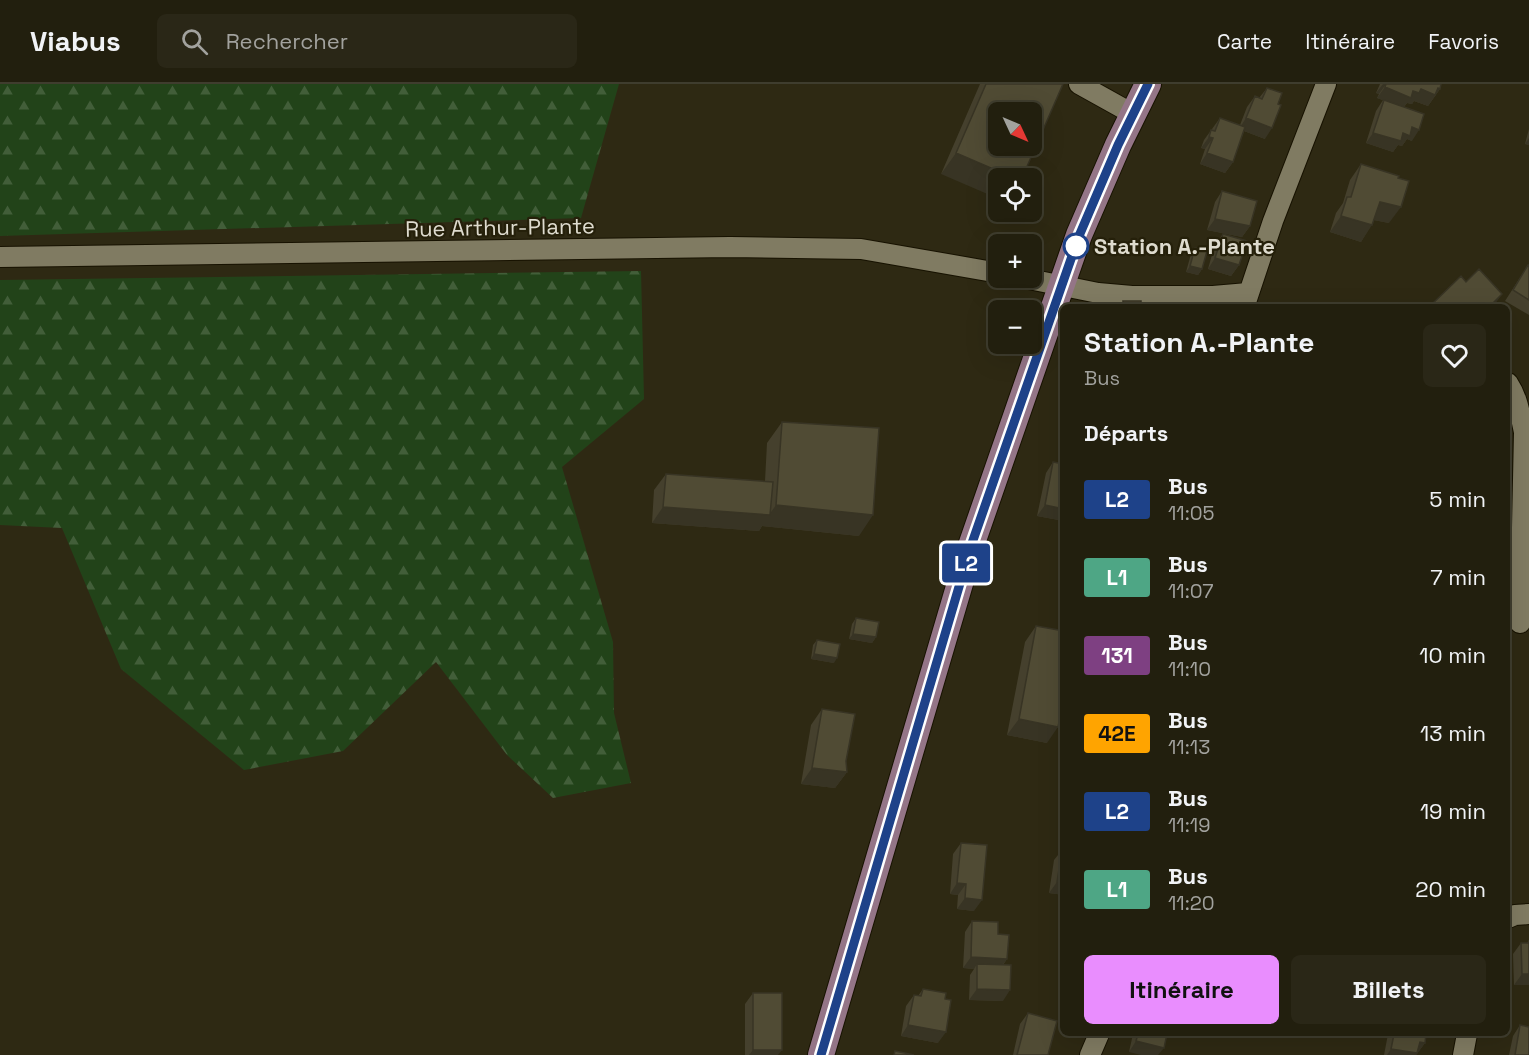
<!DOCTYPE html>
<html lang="fr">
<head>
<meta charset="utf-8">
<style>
  body { margin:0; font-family:"Space Grotesk",sans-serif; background:#2a2717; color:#f1f3f6; height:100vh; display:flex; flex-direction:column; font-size:22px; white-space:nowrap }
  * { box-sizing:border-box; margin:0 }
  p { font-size:20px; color:#a2a29e }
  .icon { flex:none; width:33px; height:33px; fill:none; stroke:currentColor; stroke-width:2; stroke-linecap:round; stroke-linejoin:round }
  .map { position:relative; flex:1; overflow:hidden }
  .sheet { position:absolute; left:1060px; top:220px; width:450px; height:732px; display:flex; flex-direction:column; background:#221f0e; border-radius:9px; box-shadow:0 6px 24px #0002,0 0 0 2px #3f3d2e }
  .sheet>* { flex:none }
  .badge { padding:0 12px; border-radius:4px; font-size:21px; line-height:39px }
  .needle { width:39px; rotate:134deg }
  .tools { position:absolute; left:988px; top:18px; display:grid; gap:12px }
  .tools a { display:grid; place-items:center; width:54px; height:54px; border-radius:9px; background:#221f0e; box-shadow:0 6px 24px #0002,0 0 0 2px #3f3d2e; font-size:30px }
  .map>.badge { position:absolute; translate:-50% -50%; box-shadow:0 0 0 3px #fff }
  h2 { padding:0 24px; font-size:22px; line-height:54px }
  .round { display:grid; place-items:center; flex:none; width:63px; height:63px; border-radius:9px; background:#2a2717 }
  .overview { display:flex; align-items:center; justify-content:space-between; height:102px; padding:0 24px }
  h1 { font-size:28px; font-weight:600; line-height:45px }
  .primary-button { display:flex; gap:12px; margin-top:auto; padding:12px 24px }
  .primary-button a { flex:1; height:69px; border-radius:9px; background:#e98dfe; color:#111; font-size:24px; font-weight:600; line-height:69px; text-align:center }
  .primary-button a+a { background:#2a2717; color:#f1f3f6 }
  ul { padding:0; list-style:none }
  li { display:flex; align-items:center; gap:18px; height:78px; padding:0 24px }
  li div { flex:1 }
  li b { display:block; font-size:22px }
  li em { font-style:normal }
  li .badge { min-width:66px; font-weight:700; text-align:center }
  header { display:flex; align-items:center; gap:36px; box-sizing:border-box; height:84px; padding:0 30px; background:#221f0e; border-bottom:2px solid #3f3d2e }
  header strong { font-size:28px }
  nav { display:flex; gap:33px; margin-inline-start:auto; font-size:21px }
  .search { width:420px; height:54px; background:#2a2717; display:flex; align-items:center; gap:15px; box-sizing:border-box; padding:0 21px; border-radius:9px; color:#a2a29e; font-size:22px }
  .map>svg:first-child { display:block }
  .forest { fill:url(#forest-firs) }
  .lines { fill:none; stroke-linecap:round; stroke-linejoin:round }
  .minor-casing { stroke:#171200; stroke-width:22 }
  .major-casing { stroke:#171200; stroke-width:28 }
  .minor { stroke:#807b62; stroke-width:20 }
  .major { stroke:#947587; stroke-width:26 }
  .wall { fill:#45402d }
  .shaded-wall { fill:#383424 }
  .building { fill:#504b34; stroke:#383424; stroke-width:1.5; fill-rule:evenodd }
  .line-casing { stroke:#fff; stroke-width:14 }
  .line { stroke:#1e4289; stroke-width:9 }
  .stop-dot { fill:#fff; stroke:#1e4289; stroke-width:3 }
  .labels { text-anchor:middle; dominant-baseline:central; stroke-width:4.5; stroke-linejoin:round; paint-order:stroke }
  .street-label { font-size:22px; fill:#dedbce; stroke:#25200a }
  .stop-label { font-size:22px; font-weight:bold; fill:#dedbce; stroke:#25200a; text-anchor:start }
</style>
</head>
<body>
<header>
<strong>Viabus</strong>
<div class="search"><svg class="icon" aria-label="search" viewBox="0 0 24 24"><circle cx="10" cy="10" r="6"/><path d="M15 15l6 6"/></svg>Rechercher</div>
<nav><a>Carte</a><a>Itinéraire</a><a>Favoris</a></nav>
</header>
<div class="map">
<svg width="1529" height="971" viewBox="0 0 1529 971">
  <defs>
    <pattern id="forest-firs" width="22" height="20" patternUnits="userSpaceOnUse" patternTransform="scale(1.5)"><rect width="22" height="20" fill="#224319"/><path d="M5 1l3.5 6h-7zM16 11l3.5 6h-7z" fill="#425e39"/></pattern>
  </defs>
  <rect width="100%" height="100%" fill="#2e2913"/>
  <path class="forest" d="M0 0H619L581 134 0 152Z
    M641 187 644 315 562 383 613 558 614 629 631 699 553 714 507 671 436 578 343 667 244 686 121 585 62 444 0 441V196Z"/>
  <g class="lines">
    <defs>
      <path id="minor" d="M1079 0 1133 30
        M0 173 730 163 861 165 999 189
        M1024 194 1098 209 1132 212H1213L1248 209
        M1244 224 1273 137 1326 0
        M1508 299C1518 314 1520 330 1524 348L1520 539
        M1508 834 1515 831 1529 830
        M1090 971 1099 950
        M1463 971 1467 950"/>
      <path id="major" d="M821 971 971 462 1079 151 1118 61 1148 0"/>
    </defs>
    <use href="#minor" class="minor-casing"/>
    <use href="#major" class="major-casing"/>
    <use href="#minor" class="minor"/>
    <use href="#major" class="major"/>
  </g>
  <path class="wall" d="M980 0H1063L941 90Z
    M1380 0H1441L1440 5 1428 22 1414 17 1412 20 1407 19 1404 23 1412 57 1407 55 1402 62 1398 61 1393 68 1366 59 1376 27 1383 16 1377 14 1379 10 1376 9Z
    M1267 4 1265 55 1244 47 1233 78 1225 89 1200 80 1205 65 1201 64 1204 56 1220 34 1240 41 1247 23 1255 12 1259 14Z
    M1529 45V61L1525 60Z
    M1361 80 1389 139 1374 136 1361 158 1330 148 1336 129 1343 119 1350 96Z
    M1222 107 1250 142 1242 153 1207 146 1215 118Z
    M1223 150 1239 181 1231 192 1208 185 1215 160Z
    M1195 164 1202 185 1198 191 1186 188 1191 170Z
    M1528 181H1529V231L1505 217Z
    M1123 217 1124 224H1119Z
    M782 338 859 452 762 442 759 447 652 439 654 406 666 390 765 397 767 359Z
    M1053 378 1064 380V437L1037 432 1046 389Z
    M856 534 876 553 872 559 849 555 852 540Z
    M1036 542 1047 659 1007 651 1025 558Z
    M817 556 834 579 811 575 813 561Z
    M822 625 847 688 835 704 801 700 811 641Z
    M961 759 974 827 957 825 958 811 950 810 953 770Z
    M1062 766H1064V811L1049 809 1054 776Z
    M972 837 998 850 1007 875 1003 881V917L969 916 970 891 974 885 963 884 965 848Z
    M1529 856V901H1514L1513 870 1521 859H1527Z
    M923 905 938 959 901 952 906 922 914 911 918 912Z
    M753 909 778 971H745V920Z
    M1028 929 1048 971H1013L1020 940Z
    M1520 941 1529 971H1509L1513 952Z
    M1133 950H1167L1129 968Z
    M1388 950H1426L1425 959 1416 971H1384Z"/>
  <path class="shaded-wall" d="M1383 0H1386L1379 10 1376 9Z
    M1385 3 1413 7 1421 5 1438 4 1440 5 1428 22 1414 17 1412 20 1407 19 1403 24 1377 14Z
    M1246 34 1272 44 1265 55 1239 45Z
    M1412 43 1419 46 1412 57 1407 55 1402 62 1398 61 1393 68 1366 59 1373 49H1403Z
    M1209 53 1213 54 1205 65 1201 64Z
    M1529 54V61L1525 60Z
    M956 69 1014 94H999V115L941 90Z
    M1207 69 1233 78 1225 89 1200 80Z
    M1380 118 1401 123 1389 139 1368 135Z
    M1341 132 1372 141 1361 158 1330 148Z
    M1215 135 1250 142 1242 153 1207 146Z
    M1215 174 1239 181 1231 192 1208 185Z
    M1190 182 1202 185 1198 191 1186 188Z
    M1502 210 1495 220 1492 224H1488Z
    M776 421 873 431 859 452 762 442 759 447 652 439 663 423 769 431Z
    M1045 421 1064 425V437L1037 432Z
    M853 550 876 553 872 559 849 555Z
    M814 570 837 574 834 579 811 575Z
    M1019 635 1058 643 1047 659 1007 651Z
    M812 684 847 688 835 704 801 700Z
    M1057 798 1064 799V811L1049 809Z
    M957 799 966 800 958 811 950 810Z
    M965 814 982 816 974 827 957 825Z
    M971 873 1007 875 999 886 977 880 974 885 963 884Z
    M1522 890H1529V901H1514Z
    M977 905 1010 906 1003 917 969 916Z
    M908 941 946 948 938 959 901 952Z
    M1136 957 1164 964 1158 971H1141L1129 968Z
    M1420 958 1425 959 1416 971H1387L1391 965Z
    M753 966H782L778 971H749Z"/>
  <path class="building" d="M986 0H1063L1022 94H1014L956 69ZM999 28H1032V62H999Z
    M1386 0H1441L1440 5 1438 4 1435 11 1421 5 1419 9 1413 7 1411 14 1385 3Z
    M1267 4 1282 9 1278 20 1281 21 1272 44 1246 34 1255 12 1262 15Z
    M1384 16 1424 30 1419 46 1412 43 1410 52 1403 49 1401 57 1373 49Z
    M1220 34 1245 43 1233 78 1207 69 1213 54 1209 53 1211 46 1215 47Z
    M1361 80 1399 92 1398 94 1409 97 1401 123 1380 118 1372 141 1341 132 1347 113H1351Z
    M1222 107 1257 117 1250 142 1215 135Z
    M1223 150 1247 157 1239 181 1215 174Z
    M1195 164 1207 167 1202 185 1190 182Z
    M1528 181H1529V216L1513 206Z
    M1479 185 1502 210 1488 224H1428L1461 192 1466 198Z
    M1123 217H1141V223H1164V224H1124Z
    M782 338 879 344 873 431 776 421Z
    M1053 378 1064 380V425L1045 421Z
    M666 390 773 398 770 431 663 423Z
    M856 534 879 538 876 553 853 550Z
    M1036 542 1064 547V614L1058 643 1019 635Z
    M817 556 840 560 837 574 814 570Z
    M822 625 855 630 846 677 847 688 812 684Z
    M961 759 987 761 982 816 965 814 966 800 957 799Z
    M1062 766H1064V799L1057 798Z
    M972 837 998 838V850L1009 851 1007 875 971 873Z
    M1529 856V890H1522L1521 859H1529Z
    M977 880 1011 881 1010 906 977 905Z
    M923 905 946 909 945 915 951 916 946 948 908 941 914 911 921 912Z
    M753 909H782V966H753Z
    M1028 929 1057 937 1048 971H1017Z
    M1520 941 1529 943V971H1515Z
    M1138 950H1167L1164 964 1136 957Z
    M1394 950H1426L1425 959 1420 958 1417 969 1391 965Z
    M895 967 914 971H894Z"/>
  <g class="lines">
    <defs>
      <path id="line" d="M821 971 971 462 1079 152 1118 61 1148 0"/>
    </defs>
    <use href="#line" class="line-casing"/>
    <use href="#line" class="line"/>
  </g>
  <circle class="stop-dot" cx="1076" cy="162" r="12"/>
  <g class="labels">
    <g class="street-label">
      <text transform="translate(500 143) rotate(-1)">Rue Arthur-Plante</text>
    </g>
    <g class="stop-label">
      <text x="1094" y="162">Station A.-Plante</text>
    </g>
  </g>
</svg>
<div class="tools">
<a><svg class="needle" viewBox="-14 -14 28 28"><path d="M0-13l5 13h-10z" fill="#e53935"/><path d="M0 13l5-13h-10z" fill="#a2a29e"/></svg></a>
<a><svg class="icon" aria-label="locate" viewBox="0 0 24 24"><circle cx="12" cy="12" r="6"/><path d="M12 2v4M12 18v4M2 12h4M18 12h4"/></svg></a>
<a>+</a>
<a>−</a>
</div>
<b class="badge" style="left:966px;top:479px;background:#1e4289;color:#fff">L2</b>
<section class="sheet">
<div class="overview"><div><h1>Station A.-Plante</h1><p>Bus</p></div><a class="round"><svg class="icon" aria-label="heart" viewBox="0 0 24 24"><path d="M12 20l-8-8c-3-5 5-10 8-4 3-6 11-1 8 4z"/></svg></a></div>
<h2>Départs</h2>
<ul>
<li><span class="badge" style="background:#1e4289;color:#fff">L2</span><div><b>Bus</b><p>11:05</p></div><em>5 min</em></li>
<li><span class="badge" style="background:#4ea685;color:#fff">L1</span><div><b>Bus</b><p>11:07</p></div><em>7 min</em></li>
<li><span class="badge" style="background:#7e4082;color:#fff">131</span><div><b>Bus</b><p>11:10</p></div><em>10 min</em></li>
<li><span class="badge" style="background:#ffa400;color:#111">42E</span><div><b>Bus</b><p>11:13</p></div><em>13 min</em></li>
<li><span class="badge" style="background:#1e4289;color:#fff">L2</span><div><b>Bus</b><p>11:19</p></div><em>19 min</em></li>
<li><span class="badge" style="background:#4ea685;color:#fff">L1</span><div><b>Bus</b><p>11:20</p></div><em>20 min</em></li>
</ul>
<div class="primary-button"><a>Itinéraire</a><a>Billets</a></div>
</section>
</div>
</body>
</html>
